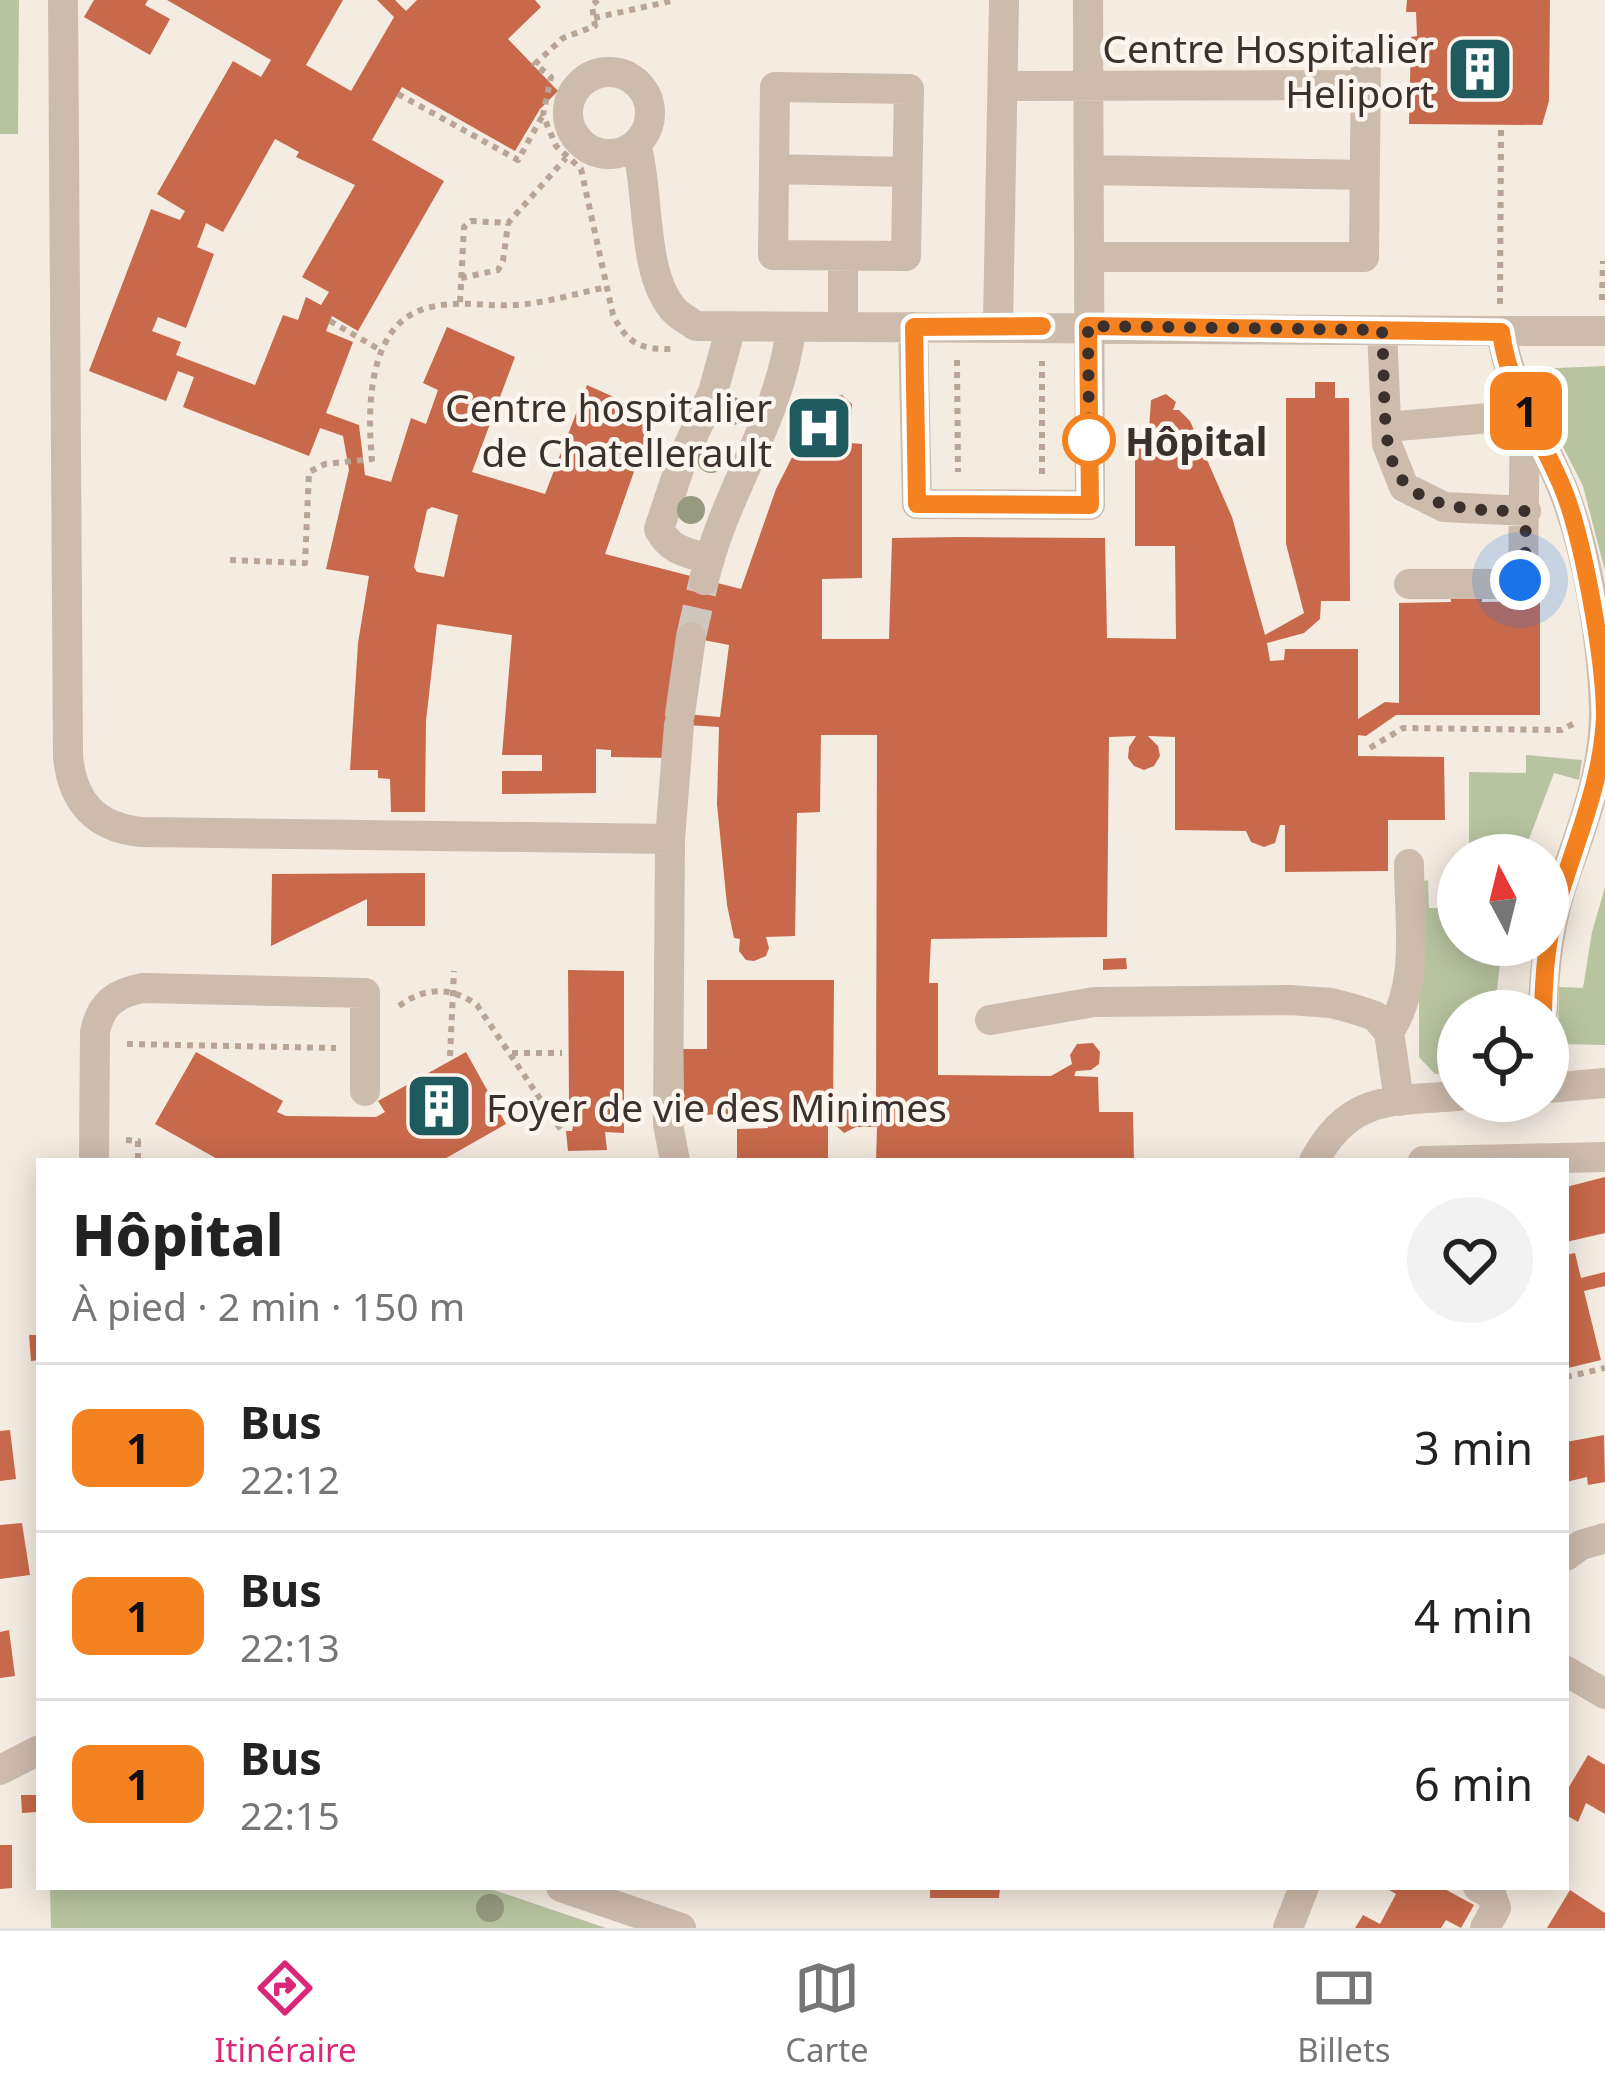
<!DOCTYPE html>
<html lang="fr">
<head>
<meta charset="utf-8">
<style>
  body { margin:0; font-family:"Noto Sans",sans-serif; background:#f2f2f2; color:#222; height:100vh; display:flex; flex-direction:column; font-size:45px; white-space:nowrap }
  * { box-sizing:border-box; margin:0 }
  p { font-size:39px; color:#767676 }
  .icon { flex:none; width:66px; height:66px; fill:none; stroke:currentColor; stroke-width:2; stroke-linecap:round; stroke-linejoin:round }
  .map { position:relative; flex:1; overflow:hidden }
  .side { position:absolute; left:36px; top:1158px; width:1533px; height:732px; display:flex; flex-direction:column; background:#fff; border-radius:0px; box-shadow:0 6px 30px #0003 }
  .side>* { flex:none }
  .badge { padding:0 24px; border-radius:18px; font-size:42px; line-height:78px }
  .needle { width:78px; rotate:353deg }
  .fabs { position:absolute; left:1437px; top:834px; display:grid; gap:24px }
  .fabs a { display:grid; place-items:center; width:132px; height:132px; border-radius:50%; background:#fff; box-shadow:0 6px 30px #0003; font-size:60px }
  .you { position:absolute; width:60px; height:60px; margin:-30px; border:9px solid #fff; border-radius:50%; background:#1a73e8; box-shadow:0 0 0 18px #1a73e833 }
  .map>.badge { position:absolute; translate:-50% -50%; box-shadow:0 0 0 6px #fff }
  .round { display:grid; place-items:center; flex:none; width:126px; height:126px; border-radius:63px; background:#f2f2f2 }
  .overview { display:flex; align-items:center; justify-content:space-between; height:204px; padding:0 36px }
  h1 { font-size:57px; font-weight:800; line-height:90px }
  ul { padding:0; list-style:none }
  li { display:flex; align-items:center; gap:36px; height:168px; padding:0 36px; border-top:3px solid #e0e0e0 }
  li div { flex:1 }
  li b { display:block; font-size:45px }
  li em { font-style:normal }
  li .badge { min-width:132px; font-weight:700; text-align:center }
  .dock { display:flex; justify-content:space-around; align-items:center; height:168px; border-top:3px solid #e0e0e0; background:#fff; font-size:33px; color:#767676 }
  .dock a { display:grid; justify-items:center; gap:6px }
  .dock .active { color:#db2777 }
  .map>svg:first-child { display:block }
  .green { fill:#b8c4a0 }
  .building { fill:#c8694b; fill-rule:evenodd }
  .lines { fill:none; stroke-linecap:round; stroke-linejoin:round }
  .minor-tunnel { stroke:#cfc6bd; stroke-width:30; stroke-dasharray:30 15; stroke-linecap:butt }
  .path { stroke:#b9a596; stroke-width:6; stroke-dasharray:6 6; stroke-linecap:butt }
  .minor { stroke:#cdbbac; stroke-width:30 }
  .tree { fill:#969b7f }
  .line-casing { stroke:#fff; stroke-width:27 }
  .line { stroke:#f58220; stroke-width:18 }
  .walk { stroke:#3b302b; stroke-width:12; stroke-dasharray:0 21.6 }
  .stop-dot { fill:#fff; stroke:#f58220; stroke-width:6 }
  .labels { text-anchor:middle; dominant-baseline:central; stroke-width:9; stroke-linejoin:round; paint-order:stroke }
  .poi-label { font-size:39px; fill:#3b302b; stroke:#fbf5ee; text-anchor:end }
  .stop-label { font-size:39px; font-weight:bold; fill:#3b302b; stroke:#fbf5ee; text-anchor:start }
</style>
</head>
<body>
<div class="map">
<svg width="1605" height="1928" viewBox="0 0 1605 1928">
  <rect width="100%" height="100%" fill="#f4ebe1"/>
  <path class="green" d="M0 0H19L18 134H0Z
    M1605 366V571L1583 486 1530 382 1534 369Z
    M1526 755 1582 760 1579 780 1554 773 1523 855H1469V772L1526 773Z
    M1428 880 1429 908H1458V945H1502L1495 1008 1523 1010 1458 1011V1074H1435L1419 1057V889L1423 881Z
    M1605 887V1045L1564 1044 1558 1031 1559 987 1583 988 1592 932Z
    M50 1887H485L606 1928H51Z"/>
  <path class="building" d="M94 0H148L145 5 170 19 150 55 84 17Z
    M167 0H343L306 65 351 91 394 17 377 0H395L406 11 417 0H535L541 7 508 39 558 91 540 109 515 151 402 87 372 140 444 181 358 331 332 316 326 331 353 342 326 413 359 425 365 475 391 482 411 418 426 424 438 390 423 383 447 327 515 357 472 472 545 494 587 385 654 415 605 554 741 589 776 489 816 410 822 409 826 399 842 395 852 404 851 443 862 444V578L822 579V639H889L892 538 959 537 1105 538 1107 638 1176 639 1175 546H1135V446L1148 445 1151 400 1166 394 1176 402 1173 410H1179L1190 421 1232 517 1265 635 1304 613 1286 544V398H1315V382H1335V398H1349L1350 601H1321L1320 619 1304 633 1267 643 1270 661 1284 660 1285 649H1358V719L1385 702 1399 703V603L1451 602 1450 591H1482V602L1540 601V715H1396L1366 736 1358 735V756L1444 757 1445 820H1388V871L1285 872V825H1280L1275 843 1264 847 1251 842 1246 831 1175 830V737L1148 736 1158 746 1160 756 1154 766 1144 770 1134 766 1128 758 1129 747 1136 736 1109 737 1107 937 931 939 929 983H938V1075L1051 1076 1072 1064 1070 1055 1077 1044 1093 1043 1100 1052 1099 1064 1091 1070 1076 1071 1074 1076 1098 1077 1099 1112H1133L1134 1161H876L877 1127H856L844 1133 828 1118V1161H737V1129L768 1128V1107H749V1114L684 1115 683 1049H707V980H834L833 1113 843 1107 855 1113 876 1112 877 735H821L820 812 797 813 795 936 766 937 769 948 766 956 754 961 746 960 739 951 740 939 734 938 727 905 717 804 719 727 671 724 670 758 611 757V750L596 749V793L502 794V771H542V755H502L512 635 437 624 426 721 425 812H391L390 779 378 778V770H350L358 643 369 576 326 569 349 470 343 436 320 428 309 456 183 407 194 377 178 371 166 401 89 371 151 209 180 220 185 211 157 194 233 61 261 77 271 60ZM275 139 299 152 296 157 355 185 302 277 329 292 321 305 306 297 298 320 283 315 255 385 176 355 181 342 152 331 158 317 186 328 214 254 197 247 206 223 223 232ZM432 507 458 515 444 577 417 572 414 567 427 510ZM683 636 729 645 720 717 673 713Z
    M1407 0H1550L1549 101 1542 125 1409 124 1411 37 1417 36 1416 12H1406Z
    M425 873V926H367V899L271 946 272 874Z
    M1126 958 1127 969 1103 970V959Z
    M568 970 624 971V1133L605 1132 607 1150 568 1151 566 1131H572L578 1102H569Z
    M196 1052 283 1101 277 1112 286 1116 376 1117 385 1112 378 1101 466 1052 506 1124 441 1161H221L155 1124Z
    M1605 1177V1233L1566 1242V1187Z
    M1575 1253 1581 1278 1605 1272V1286L1584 1291 1601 1360 1568 1368 1566 1255Z
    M29 1335H39V1360L31 1361Z
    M10 1430 16 1479 0 1481V1431Z
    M1604 1435 1605 1482 1588 1485 1587 1477 1566 1482V1442Z
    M22 1523 30 1575 0 1579V1525Z
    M9 1630 15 1676 0 1678V1632Z
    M1588 1755 1605 1765V1814L1586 1803 1578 1822 1566 1815V1792Z
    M21 1795H36V1812L22 1813Z
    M0 1845H12V1888L0 1889Z
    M930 1887H1000L999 1898H930Z
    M1384 1887H1441L1474 1905 1461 1928 1446 1920 1441 1928H1355L1363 1915 1380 1924 1396 1894Z
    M1570 1890 1605 1913V1928H1547Z"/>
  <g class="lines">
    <path class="minor-tunnel" d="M691 637 704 580"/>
    <path class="path" d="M598 0 592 5 595 26 563 38 535 64 551 77 543 115 556 146 581 169 613 315C627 344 642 350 673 349
      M594 18 676 0
      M398 94 518 160 543 115
      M461 278 498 270 503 261 508 224
      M1602 300 1603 261
      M460 302 464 227 471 221 508 223 566 158
      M1500 304 1501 124
      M330 321 382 351
      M957 360 958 472
      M1042 474V361
      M230 560 305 563 309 472 325 464 372 459C367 409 367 320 431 307 460 300 487 307 515 305 546 303 578 293 607 287
      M1370 748 1403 728 1561 730 1573 724
      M399 1006C424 987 451 986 477 1005L561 1130
      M127 1044 336 1048
      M512 1053H562
      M450 1056 454 971
      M126 1140 138 1141V1161
      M1566 1377 1605 1368"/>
    <path class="minor" d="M63 0 68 756C72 802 96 828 142 832L670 839 668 1124 675 1161
      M568 113a41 41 0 1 1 82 0a41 41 0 1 1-82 0Z
      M1003 86 1366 85
      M775 87 909 89 906 256 773 255Z
      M636 144C650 192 641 271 673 309 679 316 689 321 696 326L1501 331C1509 390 1543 438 1564 492 1588 555 1602 641 1604 708 1605 767 1584 822 1565 876 1550 920 1544 965 1543 1011
      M774 169 907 172
      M1089 170 1365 175
      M843 256V327
      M1090 257H1364L1366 53
      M998 326 1004 0
      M913 327 917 504 1090 505 1088 0
      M1382 330 1387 444 1404 487 1444 507 1526 511
      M1501 331H1605
      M1387 427 1501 417 1525 409 1523 577 1507 584H1409
      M710 559C688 553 670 551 659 529L682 460 713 392 731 327
      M704 580C724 492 781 418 791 328
      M680 714 691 637
      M670 839 679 725
      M990 1020 1094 1002 1290 1000 1331 1003 1354 1009 1375 1016 1389 1032
      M1548 1088 1605 1083
      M1399 1101 1389 1032C1421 984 1409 920 1409 864
      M94 1161 95 1032C101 1003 116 993 143 988L365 993V1091
      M1314 1161C1349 1095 1391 1101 1458 1096
      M1423 1161 1605 1157
      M1566 1556 1581 1545 1605 1538
      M1566 1671 1605 1694
      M0 1770 39 1750
      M561 1887 681 1928
      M1478 1887 1491 1894 1496 1908 1485 1928
      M1288 1928 1304 1887"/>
  </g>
  <g class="tree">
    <circle cx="732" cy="411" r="14"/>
    <circle cx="711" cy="459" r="14"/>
    <circle cx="691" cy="510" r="14"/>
    <circle cx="490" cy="1908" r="14"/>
  </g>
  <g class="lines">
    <defs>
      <path id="line" d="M1042 326 914 327 917 504 1090 505 1088 326 1501 332C1508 387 1539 433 1561 484 1583 534 1605 662 1605 717 1602 786 1573 846 1555 911 1546 944 1544 977 1543 1011"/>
    </defs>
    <use href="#line" class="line-casing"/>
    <use href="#line" class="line"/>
    <path class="walk" d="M1089 440 1088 326 1382 330C1389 464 1366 512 1526 511L1525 569 1520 580"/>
  </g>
  <defs>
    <symbol id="building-square" viewBox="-11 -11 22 22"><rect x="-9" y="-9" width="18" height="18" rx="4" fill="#1f5a5e" stroke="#fbf5ee"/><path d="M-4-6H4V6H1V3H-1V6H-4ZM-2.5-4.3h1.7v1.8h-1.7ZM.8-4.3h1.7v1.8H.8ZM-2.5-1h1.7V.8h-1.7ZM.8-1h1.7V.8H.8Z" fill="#fff"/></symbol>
    <symbol id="hospital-square" viewBox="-11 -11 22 22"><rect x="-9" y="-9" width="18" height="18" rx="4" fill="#1f5a5e" stroke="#fbf5ee"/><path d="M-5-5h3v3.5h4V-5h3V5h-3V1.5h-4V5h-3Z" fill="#fff"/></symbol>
  </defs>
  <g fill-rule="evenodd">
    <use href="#building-square" x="1442" y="31" width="76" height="76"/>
    <use href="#hospital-square" x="781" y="390" width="76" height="76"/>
    <use href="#building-square" x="401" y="1068" width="76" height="76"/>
  </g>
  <circle class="stop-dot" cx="1089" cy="440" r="24"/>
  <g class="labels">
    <g class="poi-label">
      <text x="1434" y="47">Centre Hospitalier<tspan x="1434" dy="45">Heliport</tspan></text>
      <text x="772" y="406">Centre hospitalier<tspan x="772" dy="45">de Chatellerault</tspan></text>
      <text x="486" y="1106" text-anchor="start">Foyer de vie des Minimes</text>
    </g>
    <g class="stop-label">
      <text x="1125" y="440">Hôpital</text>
    </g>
  </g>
</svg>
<div class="fabs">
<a><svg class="needle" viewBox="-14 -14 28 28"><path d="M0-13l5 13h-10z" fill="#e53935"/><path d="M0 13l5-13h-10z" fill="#767676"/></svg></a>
<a><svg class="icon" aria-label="locate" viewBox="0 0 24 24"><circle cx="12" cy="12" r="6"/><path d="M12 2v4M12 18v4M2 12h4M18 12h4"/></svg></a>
</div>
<div class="you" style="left:1520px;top:580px"></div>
<b class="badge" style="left:1526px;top:411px;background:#f58220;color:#111">1</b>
<section class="side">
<div class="overview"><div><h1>Hôpital</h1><p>À pied · 2 min · 150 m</p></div><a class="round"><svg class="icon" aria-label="heart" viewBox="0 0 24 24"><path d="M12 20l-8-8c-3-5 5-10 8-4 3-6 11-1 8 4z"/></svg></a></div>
<ul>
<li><span class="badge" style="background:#f58220;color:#111">1</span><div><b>Bus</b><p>22:12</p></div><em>3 min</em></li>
<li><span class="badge" style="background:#f58220;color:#111">1</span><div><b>Bus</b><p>22:13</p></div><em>4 min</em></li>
<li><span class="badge" style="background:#f58220;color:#111">1</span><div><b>Bus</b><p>22:15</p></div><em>6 min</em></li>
</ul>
</section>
</div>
<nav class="dock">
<a class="active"><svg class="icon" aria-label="directions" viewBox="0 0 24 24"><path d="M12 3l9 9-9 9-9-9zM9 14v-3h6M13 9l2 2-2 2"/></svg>Itinéraire</a>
<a><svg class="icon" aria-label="map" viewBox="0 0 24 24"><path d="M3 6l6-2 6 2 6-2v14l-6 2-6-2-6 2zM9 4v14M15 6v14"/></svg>Carte</a>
<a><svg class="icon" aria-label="tickets" viewBox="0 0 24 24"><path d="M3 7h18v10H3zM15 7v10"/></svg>Billets</a>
</nav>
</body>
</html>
